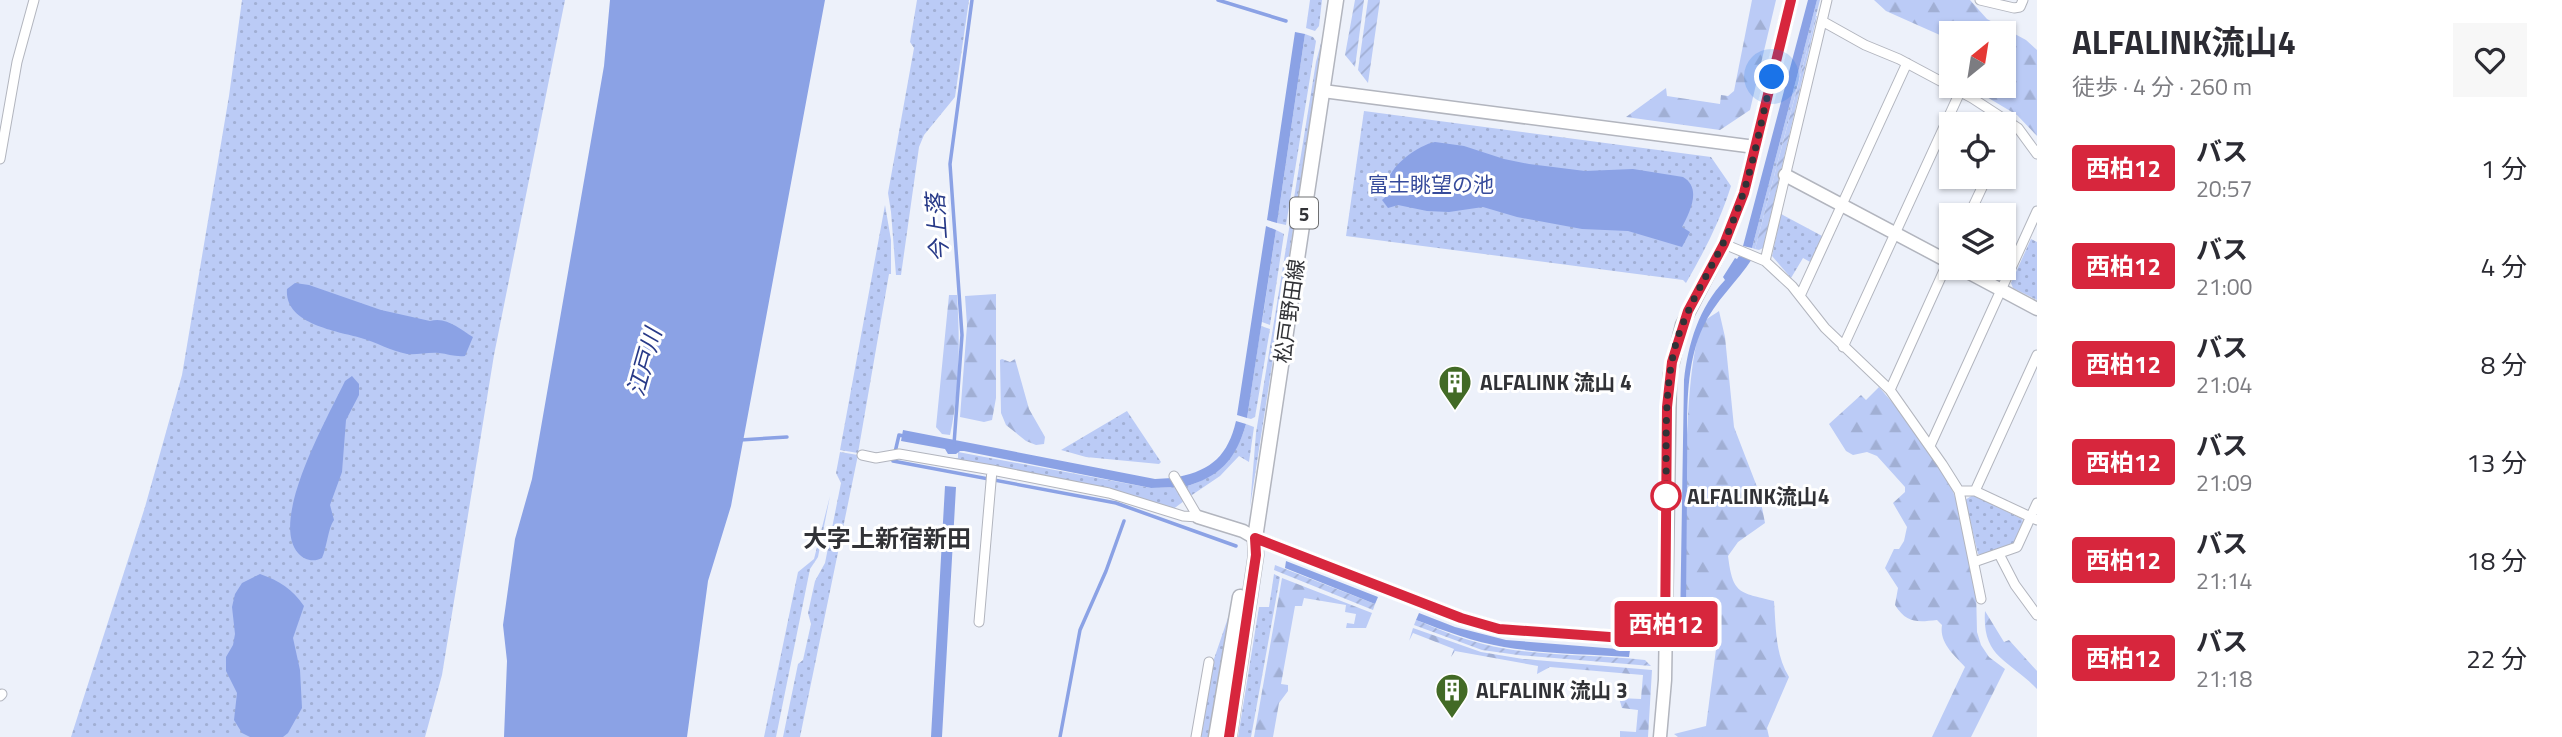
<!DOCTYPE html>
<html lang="ja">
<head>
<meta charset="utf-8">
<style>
  body { margin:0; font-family:"Titillium Web","Noto Sans JP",sans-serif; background:#f7f7f7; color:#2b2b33; height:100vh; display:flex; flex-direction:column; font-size:26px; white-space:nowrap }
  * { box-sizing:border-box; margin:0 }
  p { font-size:23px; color:#7c7c81 }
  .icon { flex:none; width:38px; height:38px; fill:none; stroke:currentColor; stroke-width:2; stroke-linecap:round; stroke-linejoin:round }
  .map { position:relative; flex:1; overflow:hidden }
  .details { display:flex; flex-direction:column; background:#fff; width:525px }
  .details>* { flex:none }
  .badge { padding:0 14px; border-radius:5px; font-size:24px; line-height:46px }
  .needle { width:46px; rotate:30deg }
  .tools { position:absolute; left:1939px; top:21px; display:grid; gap:14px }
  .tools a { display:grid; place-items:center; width:77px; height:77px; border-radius:0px; background:#fff; box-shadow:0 2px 5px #0004; font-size:35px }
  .you { position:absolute; width:35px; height:35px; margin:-18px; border:5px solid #fff; border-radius:50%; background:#1a73e8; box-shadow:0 0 0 10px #1a73e833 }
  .map>.badge { position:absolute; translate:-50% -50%; box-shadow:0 0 0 4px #fff }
  .round { display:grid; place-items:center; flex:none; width:74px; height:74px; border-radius:0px; background:#f7f7f7 }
  .summary { display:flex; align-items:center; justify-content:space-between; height:119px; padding:0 35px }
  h1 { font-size:33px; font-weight:700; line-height:52px }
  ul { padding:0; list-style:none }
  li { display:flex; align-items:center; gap:21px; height:98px; padding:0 35px }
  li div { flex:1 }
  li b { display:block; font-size:26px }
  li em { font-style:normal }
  li .badge { min-width:77px; font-weight:700; text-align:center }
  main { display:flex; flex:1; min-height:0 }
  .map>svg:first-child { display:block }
  .grass { fill:url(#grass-dots) }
  .forest { fill:url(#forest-firs) }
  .garden { fill:url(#garden-furrows) }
  .water { fill:#8ba2e5 }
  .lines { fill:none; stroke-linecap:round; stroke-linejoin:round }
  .stream { stroke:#8ba2e5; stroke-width:3.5 }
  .street-casing { stroke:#b2b5be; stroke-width:11 }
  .secondary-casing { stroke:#b2b5be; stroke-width:15 }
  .primary-casing { stroke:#b2b5be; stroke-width:17 }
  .street { stroke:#fff; stroke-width:9 }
  .secondary { stroke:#fff; stroke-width:12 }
  .primary { stroke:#fff; stroke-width:14 }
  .line-casing { stroke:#fff; stroke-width:16 }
  .line { stroke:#d7263d; stroke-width:10 }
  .walk { stroke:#313236; stroke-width:7; stroke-dasharray:0 12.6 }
  .stop-dot { fill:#fff; stroke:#d7263d; stroke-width:3.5 }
  .labels { text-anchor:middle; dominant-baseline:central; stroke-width:6; stroke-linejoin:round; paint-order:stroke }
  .shield { fill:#fff; stroke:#6f7072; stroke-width:2 }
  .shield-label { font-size:19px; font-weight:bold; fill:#313236 }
  .park-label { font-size:21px; fill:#364b9b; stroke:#fff }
  .street-label { font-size:21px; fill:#313236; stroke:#fff }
  .poi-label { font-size:21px; font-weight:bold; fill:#313236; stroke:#fff; text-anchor:start }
  .stop-label { font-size:21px; font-weight:bold; fill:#313236; stroke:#fff; text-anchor:start }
  .water-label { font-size:23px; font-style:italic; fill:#283a88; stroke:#fff }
  .quarter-label { font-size:24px; font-weight:bold; fill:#313236; stroke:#fff }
</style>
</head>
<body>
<main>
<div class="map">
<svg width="2037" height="737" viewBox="0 0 2037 737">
  <defs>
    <pattern id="grass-dots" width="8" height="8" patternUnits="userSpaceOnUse" patternTransform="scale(1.75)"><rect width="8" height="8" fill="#bbcbf6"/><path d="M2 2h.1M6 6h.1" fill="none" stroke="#a1afd4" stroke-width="1.8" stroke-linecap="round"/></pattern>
    <pattern id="forest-firs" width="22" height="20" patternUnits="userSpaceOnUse" patternTransform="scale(1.75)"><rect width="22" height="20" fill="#bbcbf6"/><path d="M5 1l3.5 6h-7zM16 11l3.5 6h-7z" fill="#a1afd4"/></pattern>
    <pattern id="garden-furrows" width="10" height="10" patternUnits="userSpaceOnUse" patternTransform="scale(1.75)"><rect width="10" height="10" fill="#bbcbf6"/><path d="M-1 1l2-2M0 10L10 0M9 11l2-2" fill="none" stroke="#a1afd4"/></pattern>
  </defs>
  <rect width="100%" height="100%" fill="#edf1fa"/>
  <path class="grass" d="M242 0H565L494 355 442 675 425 737H71L145 507 182 375 229 96Z
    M917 0H969L955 97 924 135 919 147 901 275H896L891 212 888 193 914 48 910 42Z
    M1310 0H1322L1319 26 1315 31 1306 28Z
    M1817 0H1820L1755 249 1752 248Z
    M1305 34 1313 37 1316 41 1286 225 1277 223Z
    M1321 43H1322L1250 507 1256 433 1316 62Z
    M1364 111 1711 157 1731 186C1720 221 1704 252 1686 283L1683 280 1346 236Z
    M885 205 891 240V274H889L858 453 840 450Z
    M1781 214 1824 237 1812 263 1803 258 1791 278 1772 256Z
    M1276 230 1284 234 1270 325 1262 322Z
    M2031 239 2037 242V300L2013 288 2011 283Z
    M1261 326 1270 329 1255 417 1251 419 1247 418Z
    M1127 411 1161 462 1159 464 1086 457 1061 450Z
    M1246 424 1254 427 1249 462 1239 456 1220 476 1189 497 1184 487C1217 478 1237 456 1246 424Z
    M840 452 858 455 800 737H783L798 664 803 660 811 624 808 613 815 581 825 563 841 483 836 473Z
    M958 452 1151 488 1178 487 1184 501 1172 510 954 461V458H958Z
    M1973 495 2022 519 2024 524 2015 542 1983 556 1978 554 1965 500Z
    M830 496 818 557 810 569 776 737H764L798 572 814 559Z
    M1274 574 1280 577 1251 737H1238L1259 607H1269Z
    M1232 606 1210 737H1200L1214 659Z"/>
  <path class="forest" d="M1752 0H1776L1750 110 1720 130 1626 117 1666 88 1667 96 1720 104 1721 95 1728 96 1734 91Z
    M1874 0H1970L1987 19 2026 40 2037 50V136L2017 115 1975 90 1973 86H2004V33H1951V40L1886 11Z
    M996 294V398L992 420 984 422 960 417 967 325 965 296Z
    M949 295H957C960 342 960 390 950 435L942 434 936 427Z
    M1719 311 1725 337 1734 427 1759 492 1765 523 1738 542 1728 556C1733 595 1739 592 1774 601 1776 627 1775 654 1789 677L1767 728 1769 737H1678L1674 734 1706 726 1718 634 1694 619 1686 617C1686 570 1680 347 1706 320 1709 317 1715 314 1719 311Z
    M1002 359 1010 362 1015 359 1029 409 1045 437 1044 444 1036 445 1026 441 1006 425 1001 413 1000 360Z
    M1879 387 1898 409 1950 484 1960 509 1976 589 1977 632 1981 645 1989 657 2005 669 1971 737H1932L1965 667C1954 655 1939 643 1942 625L1937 620C1918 622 1907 624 1895 605L1898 588 1885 568 1894 549H1899L1904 541 1907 527 1893 503 1905 492V487L1877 456 1867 452 1853 455 1846 451 1829 424 1861 395 1866 400Z
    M1282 578 1372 613 1366 628H1346L1347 623 1354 624 1356 614 1345 612 1346 605 1304 598 1302 606H1295L1281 684 1288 685V691L1279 703 1273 737H1254Z
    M1985 611 2004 642 2009 640 2037 671V689C2008 659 1982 658 1985 611Z
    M1413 628 1481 652 1523 659 1652 670 1648 737H1620V731L1636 732 1638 710 1622 708 1619 698 1641 699 1643 675 1550 667 1537 674 1538 666 1455 651 1451 657 1454 649 1413 633 1409 641Z"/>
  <path class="garden" d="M1355 0H1364L1355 67 1345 55Z
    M1368 0H1380L1368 83 1358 70Z
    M1816 16H1817L1763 248 1759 250 1755 249Z
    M1275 565 1375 604 1373 610 1274 570Z
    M1416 620C1438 629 1459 638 1483 644 1535 657 1592 654 1645 660L1651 666 1518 655 1482 650 1414 625Z"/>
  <path class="water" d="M610 0H825L731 506 708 581 687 737H504L507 661 503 625 515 539 532 479 604 66Z
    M1808 0H1817L1752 248 1743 246Z
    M1295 32 1305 34 1277 223 1267 220Z
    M1435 142 1464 146 1504 159 1529 164 1585 171 1633 169 1683 177C1702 188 1690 212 1682 227L1690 232 1682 247 1628 231 1582 229 1517 217 1483 207 1449 212 1427 211 1398 205 1388 208 1382 200 1389 194C1378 173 1417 145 1435 142Z
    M1266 226 1276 230 1247 418 1237 415Z
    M1739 256 1752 259C1737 282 1715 301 1703 327 1683 370 1688 424 1687 469 1687 523 1686 576 1686 629L1683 632 1680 627 1684 380C1688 344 1699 307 1725 280L1723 277 1735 258 1737 259Z
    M295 283 309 285 381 310 430 321C446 316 460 329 473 337L465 356C455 357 448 354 439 353 428 352 417 355 407 354 391 351 376 342 361 338 336 331 284 324 287 289Z
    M352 376 359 384V395L346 420 342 472 330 505 334 520C328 528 327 547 322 558 314 562 305 561 298 553 269 520 328 417 345 381Z
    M1236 421 1246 424C1236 459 1220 477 1184 487L1178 477C1212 470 1228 455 1236 421Z
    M903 430 1155 479 1172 478 1178 487 1151 488 964 451H960L956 454H948L945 449 901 441Z
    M945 486 956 487 942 737H931Z
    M1286 561 1378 597 1375 604 1285 568Z
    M260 574C280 581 292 589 304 606L293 638 300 670 302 708 288 733 283 737H250L242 733 234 720 237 693 226 671V657L233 645 235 634 232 607 235 594 242 583Z
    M1419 613 1455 627 1506 640 1630 650 1629 657C1588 654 1545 654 1504 647 1474 642 1445 631 1416 620Z"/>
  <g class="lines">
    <path class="stream" d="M1218 0 1286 21
      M904 436 899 435 893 461 1116 503 1236 546
      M740 440 787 437
      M954 444 962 335 950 164 972 0
      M1060 737 1080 630 1106 571 1124 521"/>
    <defs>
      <path id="street" d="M1980 0 2014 8 2020 7 2023 0
        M1822 21 1865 45 1899 59 1972 98 2018 128 2037 154
        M2004 139 2011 123
        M0 159 17 62 34 0
        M1969 215 1987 177
        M1724 244 1765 261 1827 0
        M1765 261 1792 286 1825 328 1890 390 1942 464 1959 491 1981 599
        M1800 296 1907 63
        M1843 347 1960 92
        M1890 390 1951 255
        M1930 446 2037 211
        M862 455 876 458 899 454 992 470 1109 493 1183 516 1198 517
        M1174 476 1198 517
        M1959 491H1975L2037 520
        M1975 491 2037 355
        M1999 554 2015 585 2037 615
        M1974 562 2017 547 2037 503
        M979 622 992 470
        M0 696 2 694
        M1196 737 1209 662"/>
      <path id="secondary" d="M1323 91 1755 147
        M1785 175 1951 263
        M1960 268 2037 309
        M1198 517 1243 531 1255 538 1461 618 1499 629 1665 641
        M1660 737 1665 680 1670 374 1682 325 1724 244 1744 193 1791 0"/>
      <path id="primary" d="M1216 737 1240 597
        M1229 737 1256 555 1255 538 1336 0"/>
    </defs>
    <use href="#street" class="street-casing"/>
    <use href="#secondary" class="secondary-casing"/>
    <use href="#primary" class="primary-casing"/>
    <use href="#street" class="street"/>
    <use href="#secondary" class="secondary"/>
    <use href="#primary" class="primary"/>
  </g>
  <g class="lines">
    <defs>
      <path id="line" d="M1229 737 1256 555 1255 538 1461 618 1499 629 1665 641 1667 407 1672 362 1688 311 1724 244 1744 193 1791 0"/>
    </defs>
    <use href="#line" class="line-casing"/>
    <use href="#line" class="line"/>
    <path class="walk" d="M1666 496C1667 447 1663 395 1675 347 1687 302 1716 264 1733 221 1752 176 1760 124 1772 77"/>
  </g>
  <defs>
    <symbol id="building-pin" viewBox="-11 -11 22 30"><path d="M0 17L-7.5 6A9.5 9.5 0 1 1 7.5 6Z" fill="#426a25" stroke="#fff"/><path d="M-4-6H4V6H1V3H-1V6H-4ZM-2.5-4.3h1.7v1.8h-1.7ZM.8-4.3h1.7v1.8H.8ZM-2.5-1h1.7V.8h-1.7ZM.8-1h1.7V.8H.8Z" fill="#fff"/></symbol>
  </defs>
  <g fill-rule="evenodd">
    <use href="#building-pin" x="1436" y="363" width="38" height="52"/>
    <use href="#building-pin" x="1433" y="671" width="38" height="52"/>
  </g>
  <circle class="stop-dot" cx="1666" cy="496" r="14"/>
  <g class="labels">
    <rect class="shield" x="1290" y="197.5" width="28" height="31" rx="5"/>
    <g class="shield-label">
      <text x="1304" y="213">5</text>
    </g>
    <g class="park-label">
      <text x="1431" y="184">富士眺望の池</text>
    </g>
    <g class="street-label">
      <text transform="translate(1289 311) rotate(-82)">松戸野田線</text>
    </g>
    <g class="poi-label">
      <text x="1480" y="382">ALFALINK 流山 4</text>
      <text x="1476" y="690">ALFALINK 流山 3</text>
    </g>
    <g class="stop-label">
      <text x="1687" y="496">ALFALINK流山4</text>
    </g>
    <g class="water-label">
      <text transform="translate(937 228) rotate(-94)">今上落</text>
      <text transform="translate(644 362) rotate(-74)">江戸川</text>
    </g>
    <g class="quarter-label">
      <text x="887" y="538">大字上新宿新田</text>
    </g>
  </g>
</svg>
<div class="tools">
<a><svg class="needle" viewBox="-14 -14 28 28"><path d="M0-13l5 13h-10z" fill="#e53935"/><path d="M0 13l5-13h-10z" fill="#7c7c81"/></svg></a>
<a><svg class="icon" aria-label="locate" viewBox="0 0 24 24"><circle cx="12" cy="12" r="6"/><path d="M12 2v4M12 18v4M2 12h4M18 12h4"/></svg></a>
<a><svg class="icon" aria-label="layers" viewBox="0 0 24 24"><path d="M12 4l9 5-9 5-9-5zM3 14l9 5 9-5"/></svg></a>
</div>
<div class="you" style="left:1772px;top:77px"></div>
<b class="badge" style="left:1666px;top:624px;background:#d7263d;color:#fff">西柏12</b>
</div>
<section class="details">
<div class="summary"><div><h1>ALFALINK流山4</h1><p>徒歩 · 4 分 · 260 m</p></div><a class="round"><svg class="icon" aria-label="heart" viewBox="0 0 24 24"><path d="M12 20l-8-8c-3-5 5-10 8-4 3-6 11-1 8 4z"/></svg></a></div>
<ul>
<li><span class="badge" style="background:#d7263d;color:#fff">西柏12</span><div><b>バス</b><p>20:57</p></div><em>1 分</em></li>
<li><span class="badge" style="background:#d7263d;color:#fff">西柏12</span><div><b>バス</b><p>21:00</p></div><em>4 分</em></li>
<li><span class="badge" style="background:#d7263d;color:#fff">西柏12</span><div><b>バス</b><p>21:04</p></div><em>8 分</em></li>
<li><span class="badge" style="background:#d7263d;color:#fff">西柏12</span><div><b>バス</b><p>21:09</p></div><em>13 分</em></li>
<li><span class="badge" style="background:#d7263d;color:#fff">西柏12</span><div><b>バス</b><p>21:14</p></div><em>18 分</em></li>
<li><span class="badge" style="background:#d7263d;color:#fff">西柏12</span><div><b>バス</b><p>21:18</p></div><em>22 分</em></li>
</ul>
</section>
</main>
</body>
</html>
